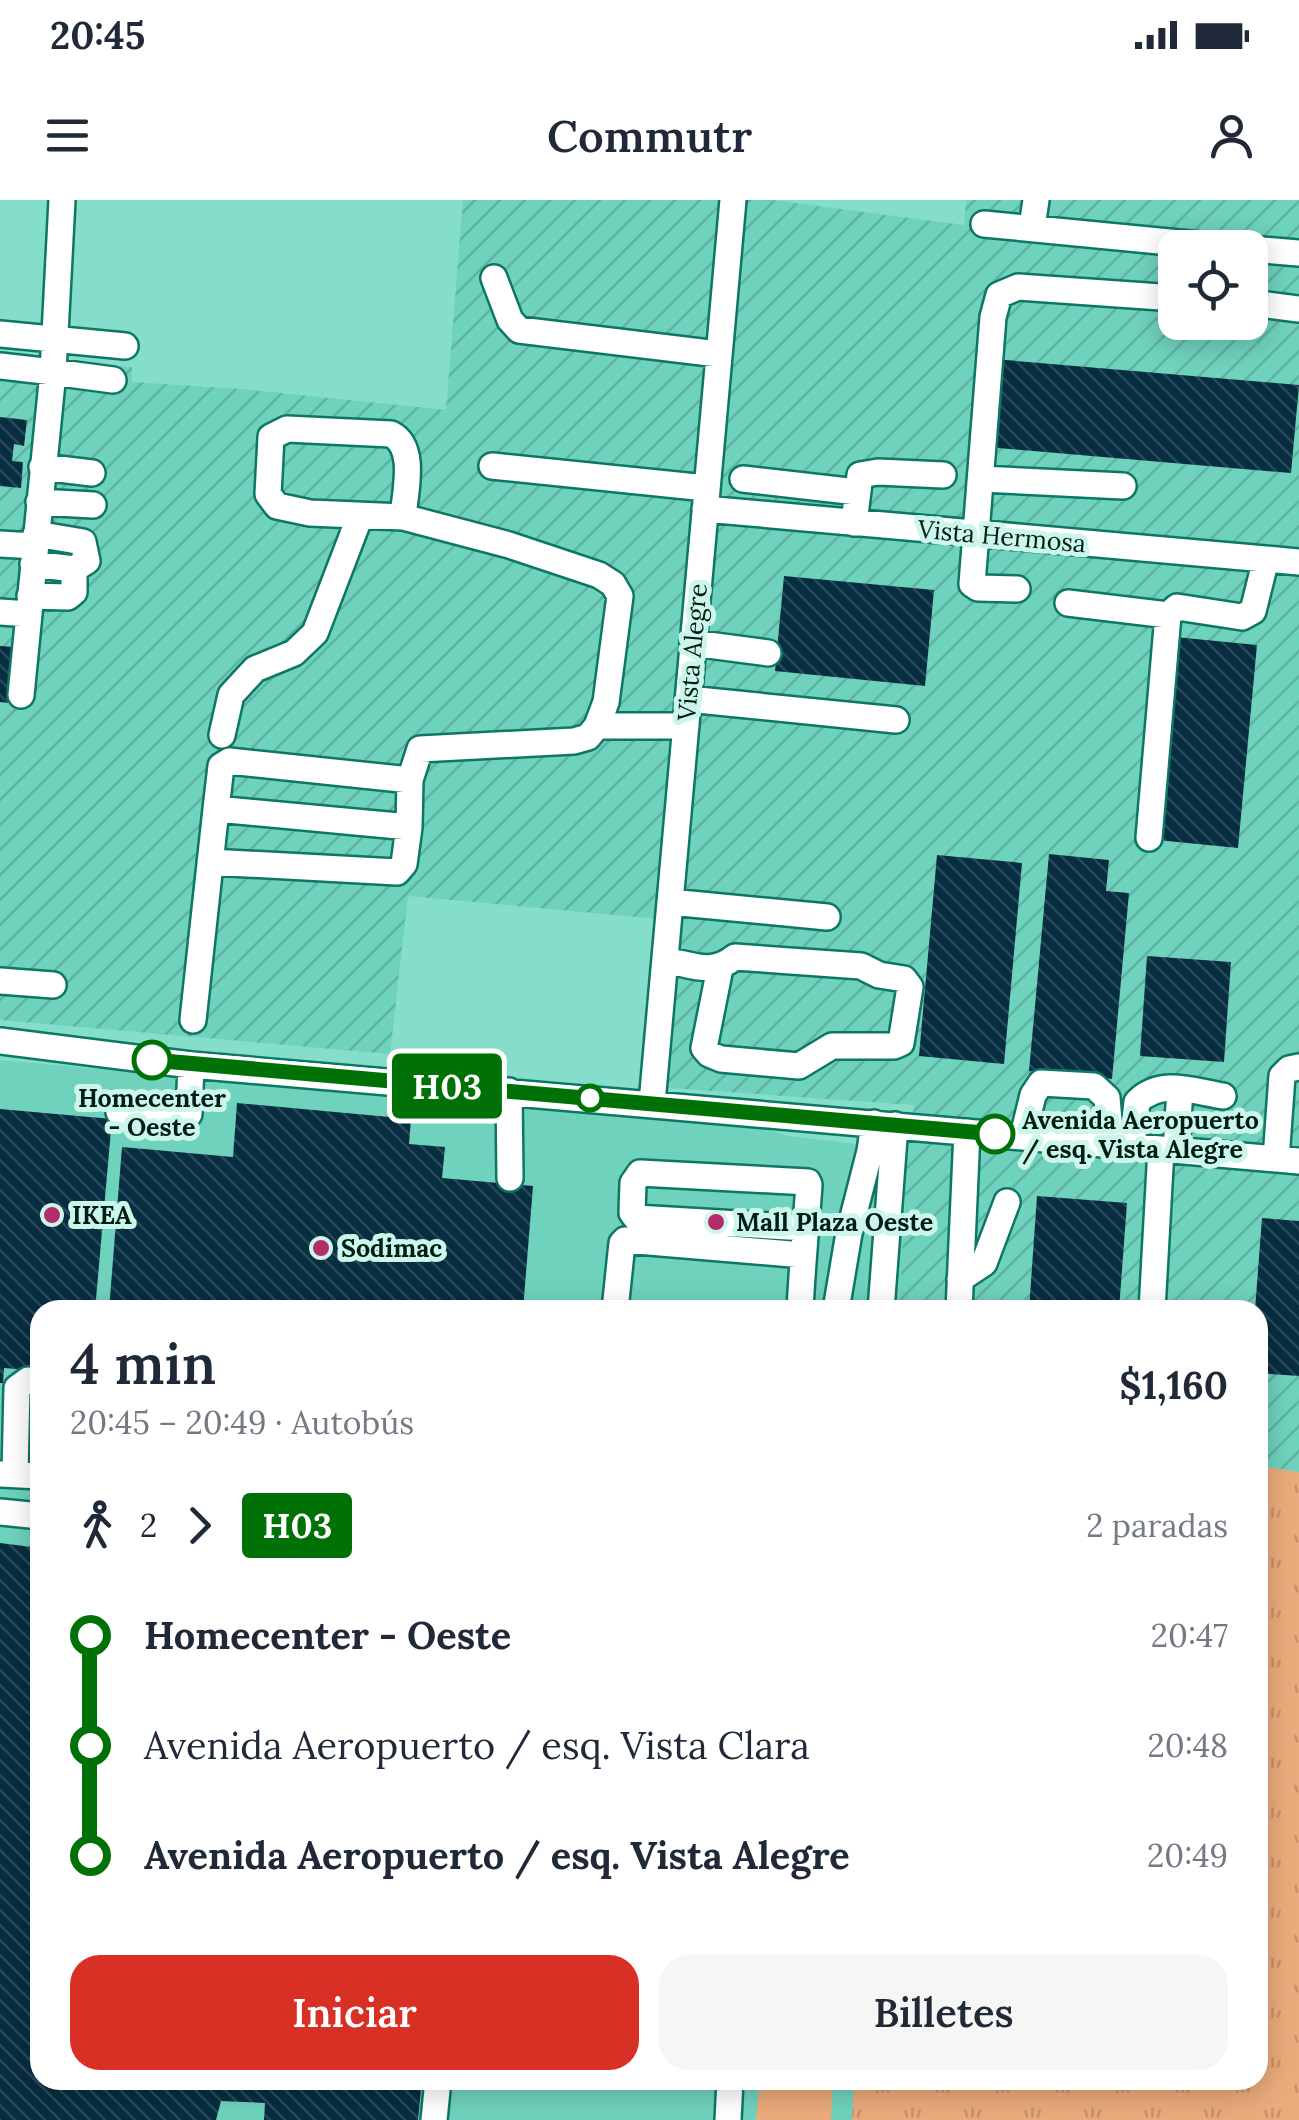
<!DOCTYPE html>
<html lang="es">
<head>
<meta charset="utf-8">
<style>
  body { margin:0; font-family:Lora,serif; background:#f6f6f7; color:#1f2937; height:100vh; display:flex; flex-direction:column; font-size:38px; white-space:nowrap }
  * { box-sizing:border-box; margin:0 }
  p { font-size:32px; color:#747a83 }
  .icon { flex:none; width:55px; height:55px; fill:none; stroke:currentColor; stroke-width:2; stroke-linecap:round; stroke-linejoin:round }
  .map { position:relative; flex:1; overflow:hidden }
  .side { position:absolute; left:30px; top:1100px; width:1238px; height:790px; display:flex; flex-direction:column; background:#fff; border-radius:30px; box-shadow:0 5px 25px #0003 }
  .side>* { flex:none }
  .badge { padding:0 20px; border-radius:8px; font-size:35px; line-height:65px }
  .fabs { position:absolute; left:1158px; top:30px; display:grid; gap:20px }
  .fabs a { display:grid; place-items:center; width:110px; height:110px; border-radius:20px; background:#fff; box-shadow:0 5px 25px #0003; font-size:50px }
  .map>.badge { position:absolute; translate:-50% -50%; box-shadow:0 0 0 5px #fff }
  .legs { display:flex; align-items:center; gap:15px; height:110px; padding:0 40px; font-size:32px }
  .legs p { margin-inline-start:auto }
  .head { display:flex; align-items:center; justify-content:space-between; height:170px; padding:0 40px }
  h1 { font-size:55px; font-weight:600; line-height:75px }
  .primary-button { display:flex; gap:20px; margin-top:auto; padding:20px 40px }
  .primary-button a { flex:1; height:115px; border-radius:30px; background:#d93025; color:#fff; font-size:40px; font-weight:600; line-height:115px; text-align:center }
  .primary-button a+a { background:#f6f6f7; color:#1f2937 }
  ul { padding:0 40px; list-style:none }
  li { display:flex; align-items:center; gap:35px; height:110px; font-size:38px }
  li i { display:grid; place-items:center; width:15px; height:100%; margin:0 12px; background:currentColor }
  li i::after { content:''; width:25px; height:25px; margin:-12px; border:8px solid; border-radius:50%; background:#fff }
  li p { margin-inline-start:auto }
  li:first-child i { background:linear-gradient(#0000 50%,currentColor 0) }
  li:last-child i { background:linear-gradient(currentColor 50%,#0000 0) }
  .status { display:flex; justify-content:space-between; align-items:center; height:70px; padding:0 50px; background:#fff; direction:ltr }
  .status svg { height:28px; fill:currentColor }
  header { display:flex; justify-content:space-between; align-items:center; height:130px; padding:0 40px; background:#fff; font-size:45px; font-weight:600 }
  .map>svg:first-child { display:block }
  .built { fill:#6fd2bc }
  .industrial { fill:url(#industrial-furrows); fill-rule:evenodd }
  .grass { fill:url(#grass-tufts) }
  .pitch { fill:#eaaa7b }
  .building { fill:url(#building-back-hatch) }
  .lines { fill:none; stroke-linecap:round; stroke-linejoin:round }
  .minor-casing { stroke:#0d7765; stroke-width:30 }
  .minor { stroke:#fff; stroke-width:25 }
  .line-1-casing { stroke:#fff; stroke-width:22 }
  .line-1 { stroke:#007106; stroke-width:15 }
  .stop-1-dot { fill:#fff; stroke:#007106; stroke-width:5 }
  .poi-dot { fill:#b42c6c; stroke:#ccf6ea; stroke-width:4 }
  .labels { text-anchor:middle; dominant-baseline:central; stroke-width:10; stroke-linejoin:round; paint-order:stroke }
  .street-label { font-size:25px; fill:#011d17; stroke:#ccf6ea }
  .stop-label { font-size:25px; font-weight:bold; fill:#011d17; stroke:#ccf6ea }
  .poi-label { font-size:25px; font-weight:bold; fill:#011d17; stroke:#ccf6ea; text-anchor:start }
</style>
</head>
<body>
<div class="status"><b>20:45</b><svg viewBox="0 0 49 12"><path d="M0 12V9h3v3zM5 12V6h3v6zM10 12V3h3v9zM15 12V0h3v12zM26 1h20v11H26zM47 4h2v5h-2z"/></svg></div>
<header><svg class="icon" aria-label="menu" viewBox="0 0 24 24"><path d="M4 6h16M4 12h16M4 18h16"/></svg>Commutr<svg class="icon" aria-label="person" viewBox="0 0 24 24"><circle cx="12" cy="8" r="4"/><path d="M4 21q1-7 8-7t8 7"/></svg></header>
<div class="map">
<svg width="1299" height="1920" viewBox="0 0 1299 1920">
  <defs>
    <pattern id="industrial-furrows" width="10" height="10" patternUnits="userSpaceOnUse" patternTransform="scale(2.5)"><rect width="10" height="10" fill="#6fd2bc"/><path d="M-1 1l2-2M0 10L10 0M9 11l2-2" fill="none" stroke="#5eb4a1"/></pattern>
    <pattern id="grass-tufts" width="24" height="20" patternUnits="userSpaceOnUse" patternTransform="scale(2.5)"><rect width="24" height="20" fill="#eaaa7b"/><path d="M3 7l-1-3M5 7V3M7 7l1-3M15 17l-1-3M17 17v-4M19 17l1-3" fill="none" stroke="#c7926a"/></pattern>
    <pattern id="building-back-hatch" width="6" height="6" patternUnits="userSpaceOnUse" patternTransform="scale(2.5)"><rect width="6" height="6" fill="#072d41"/><path d="M-1 5l2 2M0 0l6 6M5-1l2 2" fill="none" stroke="#294959"/></pattern>
  </defs>
  <rect width="100%" height="100%" fill="#85dec9"/>
  <path class="built" d="M0 860 602 915 749 924 788 936 849 943 907 956 899 1110H40V1880H854L852 1920H0Z"/>
  <path class="industrial" d="M463 0H772L964 25 966 0H1299V1272L1258 1266V1110H899L907 956 914 905 656 887 670 720 408 696 390 854 0 820V155L132 167V182L241 189 446 210ZM1175 48H1250V122H1175Z"/>
  <path class="grass" d="M1258 1266 1299 1272V1920H852L854 1880H1258Z"/>
  <path class="pitch" d="M760 1880H833L831 1920H756Z"/>
  <path class="building" d="M994 159 1299 185 1291 273 987 247Z
    M0 217 27 220 24 246 14 244 12 261 23 262 21 288 0 286Z
    M784 376 934 390 925 486 775 471Z
    M1175 437 1257 445 1238 648 1157 640Z
    M0 446 14 447 8 503 0 502Z
    M1049 654 1109 660 1106 691 1129 693 1112 879 1029 871Z
    M937 655 1022 663 1004 864 919 856Z
    M1147 756 1231 762 1224 862 1140 856Z
    M237 903 411 919 409 944 445 947 442 978 533 986 523 1110H109L122 947 233 957Z
    M0 909 112 919 95 1110H40V1171L4 1168 3 1183H0Z
    M1037 996 1127 1003 1119 1110H1029Z
    M1262 1018 1299 1021V1176L1258 1173 1255 1110Z
    M0 1343 40 1348V1880H422L418 1920H264L265 1903 221 1901 216 1920H0Z"/>
  <g class="lines">
    <defs>
      <path id="minor" d="M62 0 53 172 113 180
        M984 24 1231 48
        M1032 27 1036 0
        M1250 49 1299 53
        M494 78 510 120 519 130 718 154
        M1250 103 1299 109
        M0 134 125 146
        M0 166 53 172 29 414 0 412
        M492 266 706 288
        M42 267 92 273
        M743 279 857 292
        M982 279 1123 286
        M39 302 93 305
        M705 309 1299 362
        M403 317C405 292 417 247 391 234L287 229 271 237 268 294 277 306 310 313 403 317 509 345 599 375 613 384 620 396 606 502 597 526H686
        M854 323 860 275 878 272 943 275
        M36 334 83 342 87 361 74 369
        M0 344 34 346
        M1017 389 978 388 972 384 993 117 999 95 1018 87 1175 98
        M30 396 68 397 74 392V369L33 364
        M1068 403 1168 415
        M693 443 768 453
        M21 495 29 414
        M688 499 896 520
        M222 535 231 495 255 469 294 453 315 433 360 316
        M410 580 229 561 221 566 216 609 409 627 410 580 420 549 574 541 588 537 597 526
        M1149 638 1168 415 1177 407 1242 417 1253 411 1266 359
        M210 662 397 672 404 664 409 627
        M670 702 827 717
        M665 760C694 765 711 776 735 757L861 766 879 775 904 779 910 787 901 843 894 846H832L799 866 721 859 709 854 704 848 720 768
        M0 781 53 785
        M193 820 216 609
        M0 841 191 865 1299 961
        M509 891 510 978
        M652 903 733 0
        M119 912C139 917 175 934 189 914L191 865
        M1023 936 1033 895 1041 883 1094 886 1107 898 1111 944
        M1132 946 1137 902C1161 878 1192 891 1223 896
        M1176 950 1180 890
        M1276 959 1282 876 1289 869 1299 867
        M960 1079 984 1063 1007 1002
        M615 1110 622 1043 625 1040 803 1055
        M800 1110C802 1068 806 1027 809 985L808 982 640 973 633 983 632 1013 636 1018 806 1028
        M836 1110 849 1033 870 951 874 923
        M881 1110 895 925
        M959 1110 967 932
        M1152 1110 1161 949
        M0 1274 40 1276
        M15 1274 17 1188 28 1180 40 1181
        M0 1312 40 1316
        M434 1920 438 1880
        M728 1920 730 1880"/>
    </defs>
    <use href="#minor" class="minor-casing"/>
    <use href="#minor" class="minor"/>
  </g>
  <g class="lines">
    <defs>
      <path id="line-1" d="M152 860 995 934"/>
    </defs>
    <use href="#line-1" class="line-1-casing"/>
    <use href="#line-1" class="line-1"/>
  </g>
  <g class="stop-1-dot">
    <circle cx="152" cy="860" r="18"/>
    <circle cx="590" cy="898" r="12"/>
    <circle cx="995" cy="934" r="18"/>
  </g>
  <g class="poi-dot">
    <circle cx="52" cy="1015" r="10"/>
    <circle cx="716" cy="1022" r="10"/>
    <circle cx="321" cy="1048" r="10"/>
  </g>
  <g class="labels">
    <g class="street-label">
      <text transform="translate(1002 336) rotate(5)">Vista Hermosa</text>
      <text transform="translate(692 452) rotate(-85)">Vista Alegre</text>
    </g>
    <g class="stop-label">
      <text x="152" y="898">Homecenter<tspan x="152" dy="29">- Oeste</tspan></text>
      <text x="1022" y="920" text-anchor="start">Avenida Aeropuerto<tspan x="1022" dy="29">/ esq. Vista Alegre</tspan></text>
    </g>
    <g class="poi-label">
      <text x="72" y="1015">IKEA</text>
      <text x="736" y="1022">Mall Plaza Oeste</text>
      <text x="341" y="1048">Sodimac</text>
    </g>
  </g>
</svg>
<div class="fabs">
<a><svg class="icon" aria-label="locate" viewBox="0 0 24 24"><circle cx="12" cy="12" r="6"/><path d="M12 2v4M12 18v4M2 12h4M18 12h4"/></svg></a>
</div>
<b class="badge" style="left:447px;top:886px;background:#007106;color:#fff">H03</b>
<section class="side">
<div class="head"><div><h1>4 min</h1><p>20:45 – 20:49 · Autobús</p></div><b>$1,160</b></div>
<div class="legs"><svg class="icon" aria-label="walk" viewBox="0 0 24 24"><circle cx="13" cy="4" r="2"/><path d="M13 8l-2 6 4 7M11 14l-3 7M7 12l3-4h3l4 4"/></svg>2<svg class="icon" aria-label="forward" viewBox="0 0 24 24"><path d="M9 5l7 7-7 7"/></svg><b class="badge" style="background:#007106;color:#fff">H03</b><p>2 paradas</p></div>
<ul>
<li><i style="color:#007106"></i><b>Homecenter - Oeste</b><p>20:47</p></li>
<li><i style="color:#007106"></i><span>Avenida Aeropuerto / esq. Vista Clara</span><p>20:48</p></li>
<li><i style="color:#007106"></i><b>Avenida Aeropuerto / esq. Vista Alegre</b><p>20:49</p></li>
</ul>
<div class="primary-button"><a>Iniciar</a><a>Billetes</a></div>
</section>
</div>
</body>
</html>
